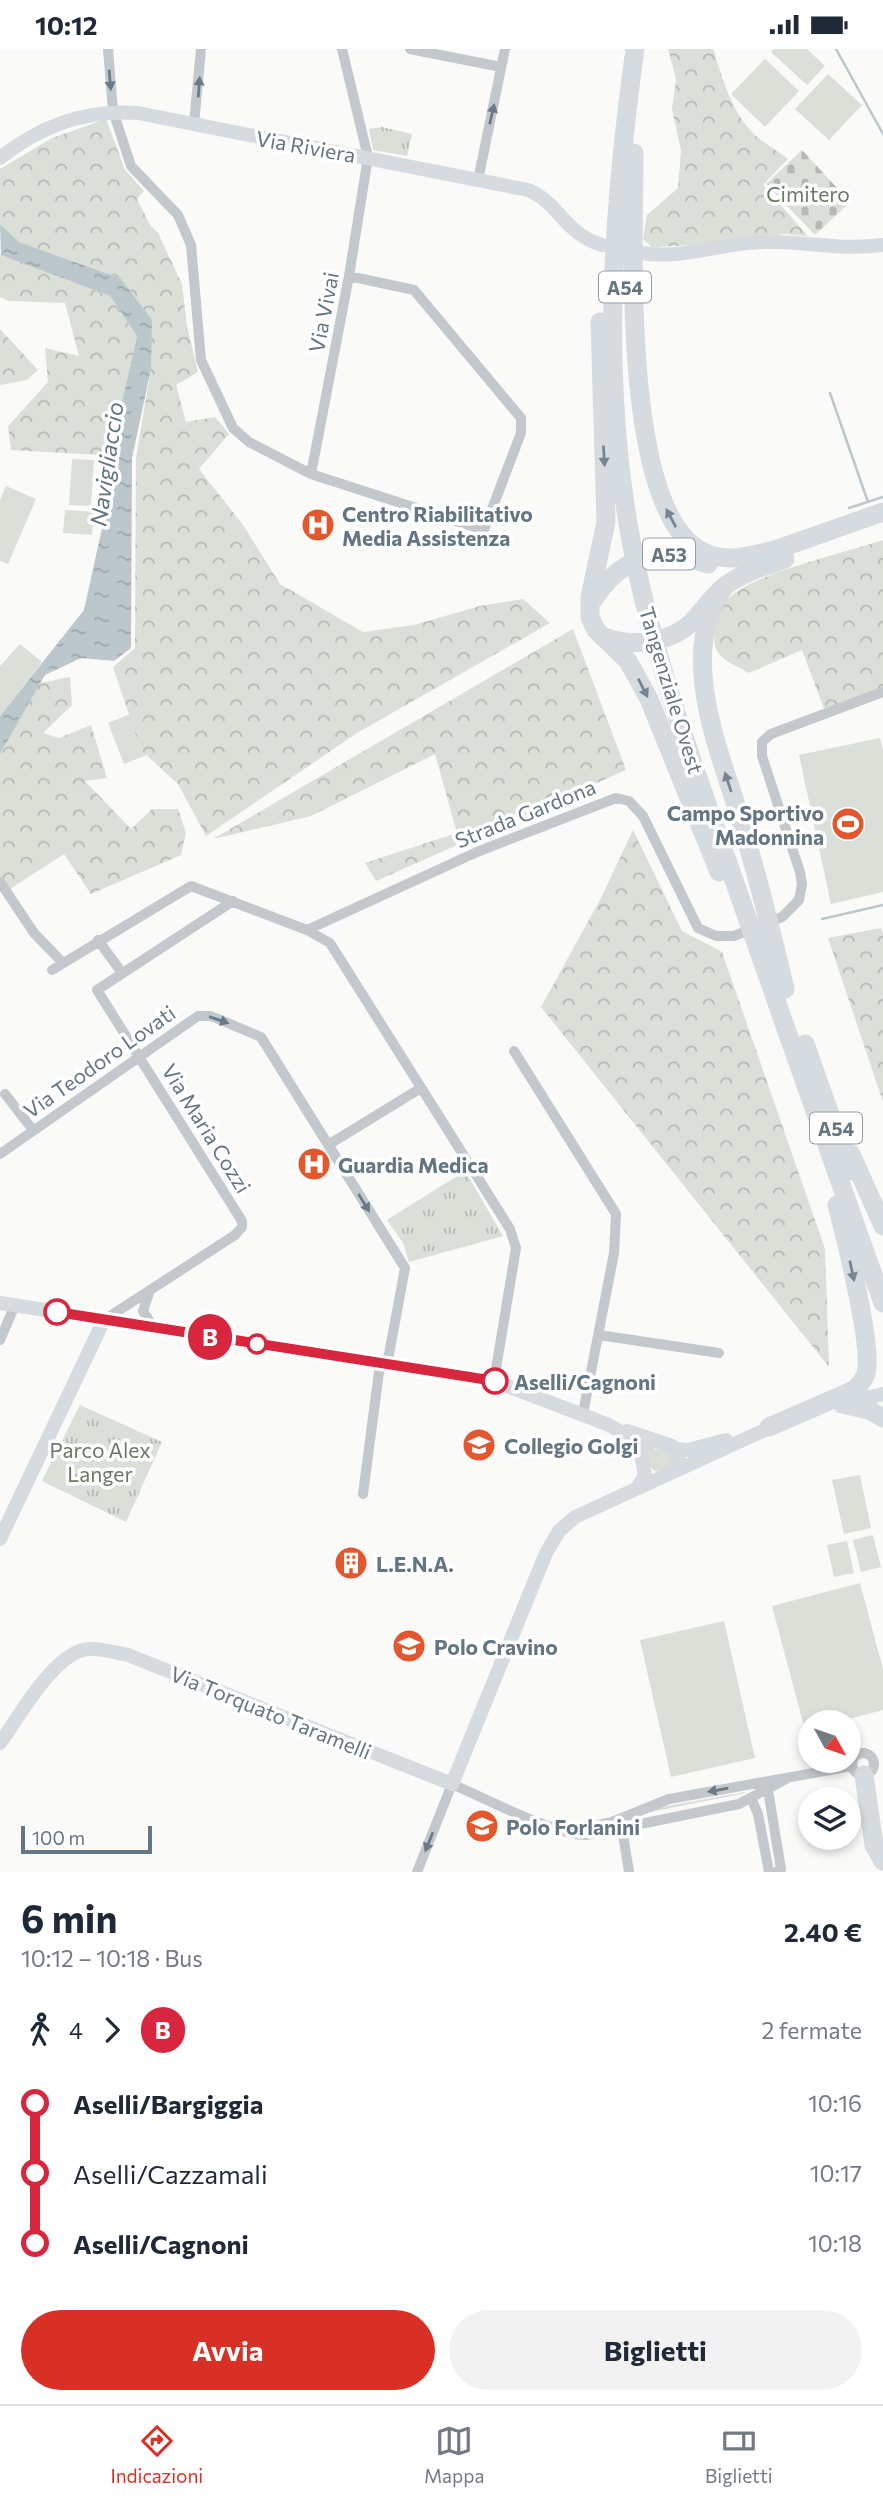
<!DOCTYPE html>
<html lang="it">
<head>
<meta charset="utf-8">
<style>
  body { margin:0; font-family:Commissioner,sans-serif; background:#f2f2f3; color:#1f2937; height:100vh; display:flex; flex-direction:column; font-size:26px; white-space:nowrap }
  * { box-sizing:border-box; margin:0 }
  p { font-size:23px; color:#747a83 }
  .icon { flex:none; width:38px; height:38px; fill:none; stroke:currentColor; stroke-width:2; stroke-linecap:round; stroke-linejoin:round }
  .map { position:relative; height:1823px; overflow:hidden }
  .details { display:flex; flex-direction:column; background:#fff; flex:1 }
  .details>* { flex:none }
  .badge { padding:0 14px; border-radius:23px; font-size:24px; line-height:46px }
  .needle { width:46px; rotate:130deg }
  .tools { position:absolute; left:798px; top:1661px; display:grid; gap:14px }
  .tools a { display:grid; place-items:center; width:63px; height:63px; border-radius:50%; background:#fff; box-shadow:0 4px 10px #0003; font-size:35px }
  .scale { position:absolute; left:21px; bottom:18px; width:131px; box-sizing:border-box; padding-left:7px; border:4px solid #657683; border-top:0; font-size:19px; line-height:24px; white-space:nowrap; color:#657683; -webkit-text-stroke:5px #fff; paint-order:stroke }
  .map>.badge { position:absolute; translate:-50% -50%; box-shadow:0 0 0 4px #fff }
  .legs { display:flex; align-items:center; gap:10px; height:77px; padding:0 21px; font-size:23px }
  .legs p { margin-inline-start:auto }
  .head { display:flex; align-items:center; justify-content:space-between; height:119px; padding:0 21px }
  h1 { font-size:38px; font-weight:700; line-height:52px }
  .cta { display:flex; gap:14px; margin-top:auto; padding:14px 21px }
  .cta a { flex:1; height:80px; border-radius:42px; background:#d93025; color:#fff; font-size:28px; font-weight:700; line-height:80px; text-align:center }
  .cta a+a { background:#f2f2f3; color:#1f2937 }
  ul { padding:0 21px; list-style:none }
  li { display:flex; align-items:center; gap:24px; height:70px; font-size:26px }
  li i { display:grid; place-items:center; width:10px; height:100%; margin:0 9px; background:currentColor }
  li i::after { content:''; width:18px; height:18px; margin:-9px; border:5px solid; border-radius:50%; background:#fff }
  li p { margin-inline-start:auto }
  li:first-child i { background:linear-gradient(#0000 50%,currentColor 0) }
  li:last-child i { background:linear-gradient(currentColor 50%,#0000 0) }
  .status { display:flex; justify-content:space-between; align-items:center; height:49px; padding:0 35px; background:#fff; direction:ltr }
  .status svg { height:19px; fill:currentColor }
  .dock { display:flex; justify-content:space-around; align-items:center; height:98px; border-top:2px solid #e0e1e3; background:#fff; font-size:19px; color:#747a83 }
  .dock a { display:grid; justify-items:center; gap:4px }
  .dock .active { color:#d93025 }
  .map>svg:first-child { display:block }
  .green { fill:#dadfd7 }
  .forest { fill:url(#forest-crowns) }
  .cemetery { fill:url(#cemetery-stones) }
  .park { fill:url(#park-tufts) }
  .water { fill:url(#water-ripples) }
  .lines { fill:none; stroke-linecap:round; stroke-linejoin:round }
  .stream { stroke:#bbc7cb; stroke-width:2.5 }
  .street { stroke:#c3c8cc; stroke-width:10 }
  .secondary { stroke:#d6dbdf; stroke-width:14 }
  .highway { stroke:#d6dbdf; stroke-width:19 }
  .oneway { fill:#6a7a87 }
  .oneway2 { fill:#768591 }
  .line-1-casing { stroke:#fff; stroke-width:16 }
  .line-1 { stroke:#d7263d; stroke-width:10 }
  .stop-1-dot { fill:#fff; stroke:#d7263d; stroke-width:3.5 }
  .labels { text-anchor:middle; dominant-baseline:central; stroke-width:7; stroke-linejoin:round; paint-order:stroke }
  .shield { fill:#fff; stroke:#939fa8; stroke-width:2 }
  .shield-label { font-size:19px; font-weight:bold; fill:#657683 }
  .street-label { font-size:21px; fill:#657683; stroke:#fff }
  .park-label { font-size:21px; fill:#687a64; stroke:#fff }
  .poi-label { font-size:21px; font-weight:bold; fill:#657683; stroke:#fff; text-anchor:start }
  .stop-label { font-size:21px; font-weight:bold; fill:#657683; stroke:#fff; text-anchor:start }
  .water-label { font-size:23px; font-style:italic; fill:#60757c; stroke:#fff }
</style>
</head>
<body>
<div class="status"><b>10:12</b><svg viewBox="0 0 49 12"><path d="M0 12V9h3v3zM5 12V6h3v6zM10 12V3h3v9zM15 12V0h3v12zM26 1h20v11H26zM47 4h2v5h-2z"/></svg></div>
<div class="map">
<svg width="883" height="1823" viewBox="0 0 883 1823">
  <defs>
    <pattern id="forest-crowns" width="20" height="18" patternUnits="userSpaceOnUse" patternTransform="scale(1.75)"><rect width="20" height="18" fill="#dadfd7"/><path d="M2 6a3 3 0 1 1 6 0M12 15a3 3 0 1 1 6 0" fill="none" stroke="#b4b9b4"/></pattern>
    <pattern id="cemetery-stones" width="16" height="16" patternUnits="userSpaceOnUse" patternTransform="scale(1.75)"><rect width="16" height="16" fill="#dadfd7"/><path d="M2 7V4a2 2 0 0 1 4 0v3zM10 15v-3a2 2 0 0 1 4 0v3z" fill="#b4b9b4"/></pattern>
    <pattern id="park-tufts" width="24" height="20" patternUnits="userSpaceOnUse" patternTransform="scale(1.75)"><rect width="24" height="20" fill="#dadfd7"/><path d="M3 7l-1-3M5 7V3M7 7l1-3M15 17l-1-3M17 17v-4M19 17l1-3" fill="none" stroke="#b4b9b4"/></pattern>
    <pattern id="water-ripples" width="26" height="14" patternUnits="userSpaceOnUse" patternTransform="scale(1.75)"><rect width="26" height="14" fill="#bbc7cb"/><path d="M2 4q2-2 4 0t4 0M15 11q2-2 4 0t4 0" fill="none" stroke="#9ca6aa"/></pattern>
  </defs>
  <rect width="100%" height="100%" fill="#fafaf8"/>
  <path class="green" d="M774 0H807L825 17 807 36 771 3Z
    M765 10 799 42 765 78 731 45Z
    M828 25 862 56 829 91 795 60Z
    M72 410 94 411 91 457 69 456Z
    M6 437 36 450 8 515 0 512V451Z
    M65 461 94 463 92 486 63 484Z
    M20 595 42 613 0 667V617Z
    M133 664 149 705 124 715 108 674Z
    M880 689 883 702V843L831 855 799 706Z
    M648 1411a12 12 0 1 1 24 0a12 12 0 1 1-24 0Z
    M860 1426 871 1479 844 1485 832 1431Z
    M873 1486 881 1518 861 1523 853 1491Z
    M847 1492 854 1524 834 1528 827 1496Z
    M860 1534 883 1620V1661L837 1673H810V1680L805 1681 772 1557Z
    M724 1572 755 1709 671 1728 640 1591Z
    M746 1744 651 1763 650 1760 745 1743Z"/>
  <path class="forest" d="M668 0H713C722 28 731 62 753 84 763 94 777 101 788 110L763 136 808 187 785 185 694 196 652 198 643 190 647 166 678 139 681 102 672 60 676 30Z
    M106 70 125 121 144 142 137 150 150 176 158 184 182 235 187 277 198 323 176 336 186 373 215 368 229 385 199 420 243 476 280 535 363 583 414 576 480 557 523 550 550 574 357 684 206 787 178 735 141 701 113 618 135 599 136 409 151 320 120 229 19 193 0 175V120L52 89Z
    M0 205 110 247 137 287 122 353 115 355 103 458 98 459 100 406 11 401 8 377 48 333 45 299 79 307 65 254 9 252 0 248Z
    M0 280 38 321 27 331 0 336Z
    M883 491V639L824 660 802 601 749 624C726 611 710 608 715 579 716 568 720 558 728 550 750 525 848 503 883 491Z
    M573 580 626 721 376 832 365 814 457 784 435 705 311 767 213 790Z
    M70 628 72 656 43 684 59 689 91 676 107 729 85 732 131 780 152 760H178L186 784 181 806 91 845 64 805 10 840 0 830V705L40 634Z
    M633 781 682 882 722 903 825 1200 829 1318 541 958 601 849Z
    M881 879 883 885V1053L828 889Z"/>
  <path class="cemetery" d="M802 101 850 153 815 186 766 135Z"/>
  <path class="park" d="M382 78 412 85 407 107 373 101 369 80Z
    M465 1122 503 1187 409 1213 403 1194 387 1171Z
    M80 1356 162 1393 126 1473 42 1432Z"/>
  <path class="water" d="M0 175 19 193 120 229 152 271 151 320 132 409 131 599 114 612 81 609 45 626 0 705V667L84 561 110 443 122 353 137 287 110 247 1 206Z"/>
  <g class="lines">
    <path class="stream" d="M836 0 883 85
      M830 344 868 453
      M849 459 883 448
      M822 870 883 856"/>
    <path class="street" d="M108 0 113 62 131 117 178 166 191 196 201 311 233 379 249 393 311 425 484 481 521 384V369L414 241 349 227
      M410 0 501 18
      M194 75 201 0
      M478 131 505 0
      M311 425 349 227 368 108 342 0
      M0 833 34 884 62 913
      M307 881 477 803 616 749 629 752 643 767 698 879 716 887H734L782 868 799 851 802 835 800 823 762 707V693L771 685 883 643
      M98 891 122 924
      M52 921 191 837 307 881 330 894 510 1180 516 1199 496 1320 492 1331
      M514 1002 616 1165 614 1204 583 1364
      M5 1045 33 1081
      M328 1096 421 1039
      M0 1105 198 967H211L261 988 405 1219 387 1316
      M150 1241 143 1262 154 1279
      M104 1271 235 1186 242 1178V1172L97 941 233 852
      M599 1286 719 1304
      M0 1291 15 1256
      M363 1445 380 1315
      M852 1715a11 11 0 1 1 22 0a11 11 0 1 1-22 0Z
      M767 1735 781 1820 776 1823
      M751 1749 758 1765 769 1823
      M585 1779 612 1773 669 1750 852 1717
      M622 1780 629 1823
      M417 1823 452 1735C484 1749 555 1786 586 1786L739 1755 786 1730"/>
    <path class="secondary" d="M0 109C40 77 87 60 138 64L528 141C560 154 563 184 602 196
      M641 204C688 211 729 191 775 193 815 194 842 201 883 196
      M0 1254 492 1331 609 1376 635 1391 644 1404
      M844 1354 883 1345
      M627 1382 672 1397 679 1411 675 1422
      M676 1400 688 1401 726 1391
      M637 1439 645 1427 642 1410 648 1398
      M0 1490 104 1271
      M0 1694C19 1668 56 1600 90 1600 102 1599 116 1604 128 1606L452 1735 546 1504 559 1482 575 1468 778 1375"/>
    <path class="highway" d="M635 0C613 159 601 321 629 480 649 596 690 707 729 817 780 963 831 1108 883 1254
      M634 104C634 189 621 452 698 500 722 515 745 508 770 502
      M600 273 606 473 590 548V568L596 581 628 612 649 650 719 823
      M761 506 883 463
      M726 536C674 602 721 705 742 775 758 830 772 885 785 940
      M595 549C611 522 642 501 675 506 687 507 697 512 708 515
      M605 588C633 599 670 594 692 573 704 561 712 547 725 537 742 524 765 517 785 510
      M805 995 850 1122
      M851 1105 883 1177
      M842 1355 869 1361 883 1369
      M769 1378 854 1341C859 1336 864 1332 866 1324 873 1297 845 1187 837 1156
      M864 1726 874 1796 883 1812"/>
  </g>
  <defs><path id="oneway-solid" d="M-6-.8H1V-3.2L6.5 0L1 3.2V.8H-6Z" transform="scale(1.75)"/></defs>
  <g class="oneway">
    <use href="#oneway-solid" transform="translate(110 31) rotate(85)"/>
    <use href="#oneway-solid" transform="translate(199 38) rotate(-86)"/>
    <use href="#oneway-solid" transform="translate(492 65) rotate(-77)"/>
    <use href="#oneway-solid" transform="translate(219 971) rotate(19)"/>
    <use href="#oneway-solid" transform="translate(364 1154) rotate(58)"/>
    <use href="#oneway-solid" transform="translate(718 1741) rotate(170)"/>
    <use href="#oneway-solid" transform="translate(429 1793) rotate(112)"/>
  </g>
  <g class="oneway2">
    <use href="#oneway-solid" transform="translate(604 407) rotate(87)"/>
    <use href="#oneway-solid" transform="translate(671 469) rotate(-118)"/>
    <use href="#oneway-solid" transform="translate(643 639) rotate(63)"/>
    <use href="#oneway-solid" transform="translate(728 733) rotate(-108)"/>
    <use href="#oneway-solid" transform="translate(852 1222) rotate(78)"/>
  </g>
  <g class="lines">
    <defs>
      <path id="line-1" d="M57 1263 495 1332"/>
    </defs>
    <use href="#line-1" class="line-1-casing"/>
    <use href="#line-1" class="line-1"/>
  </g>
  <defs>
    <symbol id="hospital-disc" viewBox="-11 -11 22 22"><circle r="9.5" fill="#e4572e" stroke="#fff"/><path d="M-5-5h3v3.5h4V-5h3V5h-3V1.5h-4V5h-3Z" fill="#fff"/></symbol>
    <symbol id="stadium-disc" viewBox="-11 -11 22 22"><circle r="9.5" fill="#e4572e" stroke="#fff"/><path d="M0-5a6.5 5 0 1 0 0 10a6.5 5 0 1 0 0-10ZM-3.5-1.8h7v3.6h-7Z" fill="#fff"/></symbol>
    <symbol id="university-disc" viewBox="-11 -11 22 22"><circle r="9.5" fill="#e4572e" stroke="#fff"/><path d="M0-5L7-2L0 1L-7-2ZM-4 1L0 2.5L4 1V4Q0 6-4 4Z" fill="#fff"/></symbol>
    <symbol id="building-disc" viewBox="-11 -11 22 22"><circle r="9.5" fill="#e4572e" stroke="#fff"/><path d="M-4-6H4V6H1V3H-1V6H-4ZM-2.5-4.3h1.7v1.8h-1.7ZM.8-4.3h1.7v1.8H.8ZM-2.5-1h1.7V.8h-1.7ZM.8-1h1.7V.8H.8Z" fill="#fff"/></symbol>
  </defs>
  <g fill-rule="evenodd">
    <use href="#hospital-disc" x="299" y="457" width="38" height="38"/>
    <use href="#stadium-disc" x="829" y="756" width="38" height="38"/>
    <use href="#hospital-disc" x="295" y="1096" width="38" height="38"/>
    <use href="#university-disc" x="460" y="1377" width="38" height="38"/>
    <use href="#building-disc" x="332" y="1495" width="38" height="38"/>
    <use href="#university-disc" x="390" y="1578" width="38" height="38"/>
    <use href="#university-disc" x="463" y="1758" width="38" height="38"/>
  </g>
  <g class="stop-1-dot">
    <circle cx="57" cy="1263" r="12"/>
    <circle cx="257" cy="1295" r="9"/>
    <circle cx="495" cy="1332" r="12"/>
  </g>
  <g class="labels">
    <g class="shield">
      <rect x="599" y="222.5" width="52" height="31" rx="5"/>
      <rect x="643" y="489.5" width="52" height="31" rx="5"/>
      <rect x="810" y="1063.5" width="52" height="31" rx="5"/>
    </g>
    <g class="shield-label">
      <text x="625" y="238">A54</text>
      <text x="669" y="505">A53</text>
      <text x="836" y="1079">A54</text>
    </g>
    <g class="street-label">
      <text transform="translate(306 97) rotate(10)">Via Riviera</text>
      <text transform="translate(323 263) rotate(-79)">Via Vivai</text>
      <text transform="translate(672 641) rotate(73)">Tangenziale Ovest</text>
      <text transform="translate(525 764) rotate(-22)">Strada Gardona</text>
      <text transform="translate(99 1012) rotate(-35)">Via Teodoro Lovati</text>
      <text transform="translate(207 1079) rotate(58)">Via Maria Cozzi</text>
      <text transform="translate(271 1663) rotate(22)">Via Torquato Taramelli</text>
    </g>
    <g class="park-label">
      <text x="808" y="144">Cimitero</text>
      <text x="100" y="1400">Parco Alex<tspan x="100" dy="24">Langer</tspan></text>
    </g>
    <g class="poi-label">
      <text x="342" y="464">Centro Riabilitativo<tspan x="342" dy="24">Media Assistenza</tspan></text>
      <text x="824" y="763" text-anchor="end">Campo Sportivo<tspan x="824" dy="24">Madonnina</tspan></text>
      <text x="338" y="1115">Guardia Medica</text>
      <text x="504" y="1396">Collegio Golgi</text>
      <text x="376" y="1514">L.E.N.A.</text>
      <text x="434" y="1597">Polo Cravino</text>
      <text x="506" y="1777">Polo Forlanini</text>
    </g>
    <g class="stop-label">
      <text x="514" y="1332">Aselli/Cagnoni</text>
    </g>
    <g class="water-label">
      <text transform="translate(106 415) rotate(-82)">Navigliaccio</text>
    </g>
  </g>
</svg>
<div class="tools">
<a><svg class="needle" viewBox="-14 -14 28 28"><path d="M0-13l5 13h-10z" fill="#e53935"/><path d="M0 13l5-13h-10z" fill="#747a83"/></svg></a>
<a><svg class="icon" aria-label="layers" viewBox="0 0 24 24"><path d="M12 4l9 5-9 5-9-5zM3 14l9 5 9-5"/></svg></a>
</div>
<div class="scale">100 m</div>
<b class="badge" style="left:210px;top:1288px;background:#d7263d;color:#fff">B</b>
</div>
<section class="details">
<div class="head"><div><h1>6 min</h1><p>10:12 – 10:18 · Bus</p></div><b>2.40 €</b></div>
<div class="legs"><svg class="icon" aria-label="walk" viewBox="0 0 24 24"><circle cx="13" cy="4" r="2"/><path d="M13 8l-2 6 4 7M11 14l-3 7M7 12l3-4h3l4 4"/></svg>4<svg class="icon" aria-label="forward" viewBox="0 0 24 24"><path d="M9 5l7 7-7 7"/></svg><b class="badge" style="background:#d7263d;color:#fff">B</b><p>2 fermate</p></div>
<ul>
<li><i style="color:#d7263d"></i><b>Aselli/Bargiggia</b><p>10:16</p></li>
<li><i style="color:#d7263d"></i><span>Aselli/Cazzamali</span><p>10:17</p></li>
<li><i style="color:#d7263d"></i><b>Aselli/Cagnoni</b><p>10:18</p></li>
</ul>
<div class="cta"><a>Avvia</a><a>Biglietti</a></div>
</section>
<nav class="dock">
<a class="active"><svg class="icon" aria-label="directions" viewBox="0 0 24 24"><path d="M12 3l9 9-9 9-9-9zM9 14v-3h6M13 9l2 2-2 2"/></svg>Indicazioni</a>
<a><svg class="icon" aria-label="map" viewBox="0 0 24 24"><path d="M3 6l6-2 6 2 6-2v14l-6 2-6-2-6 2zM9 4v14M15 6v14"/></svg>Mappa</a>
<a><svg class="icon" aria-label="tickets" viewBox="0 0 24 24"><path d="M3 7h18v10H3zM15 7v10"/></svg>Biglietti</a>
</nav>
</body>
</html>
